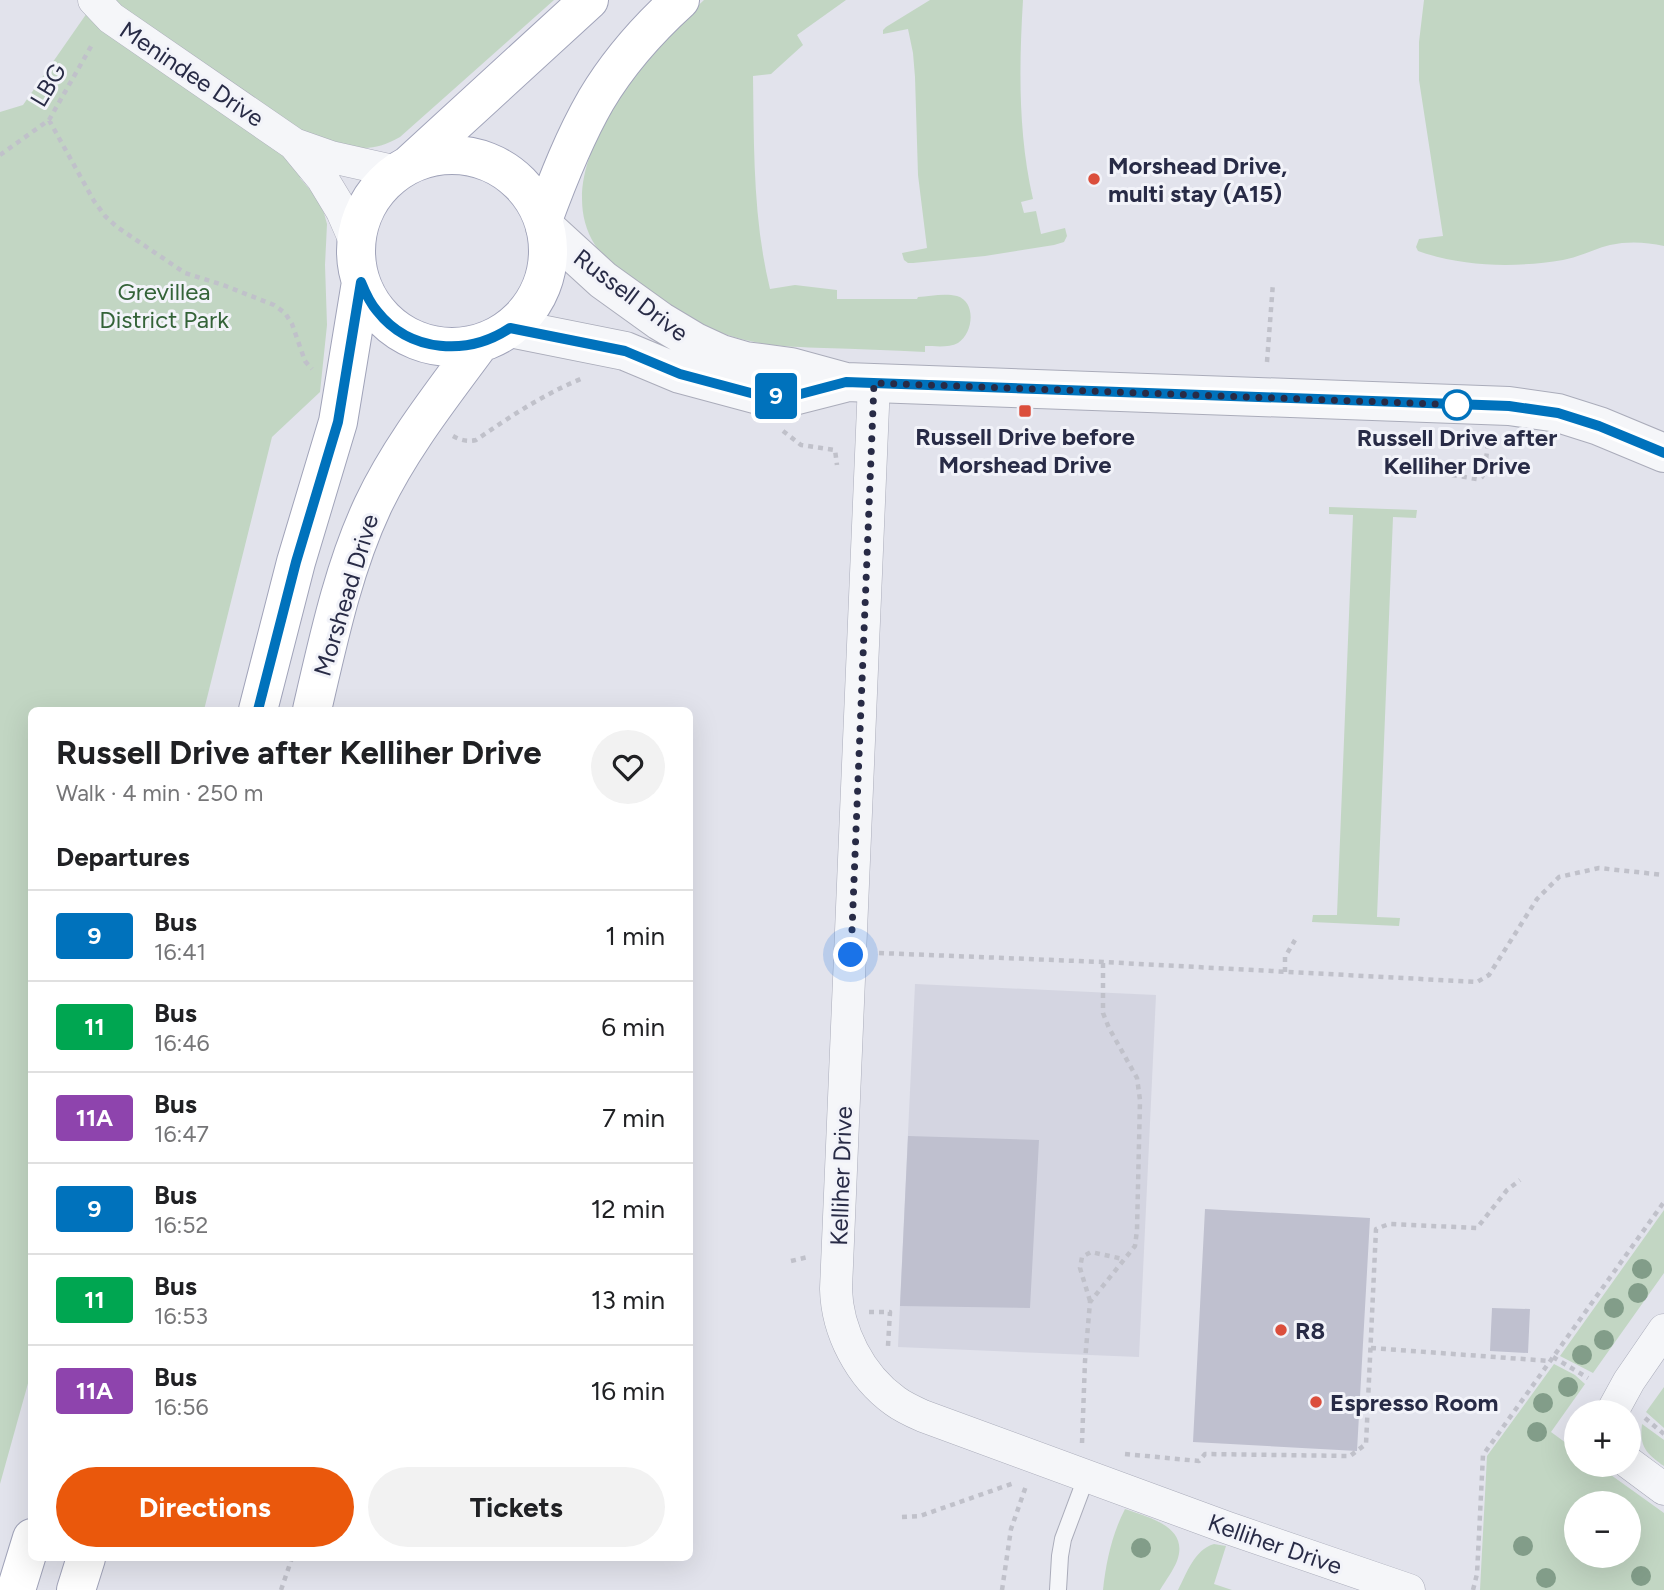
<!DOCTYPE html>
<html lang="en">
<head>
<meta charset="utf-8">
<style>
  body { margin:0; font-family:Figtree,sans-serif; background:#f2f2f2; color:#202124; height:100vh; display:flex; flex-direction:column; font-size:26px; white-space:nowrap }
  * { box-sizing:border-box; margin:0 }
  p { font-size:23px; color:#757577 }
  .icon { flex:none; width:38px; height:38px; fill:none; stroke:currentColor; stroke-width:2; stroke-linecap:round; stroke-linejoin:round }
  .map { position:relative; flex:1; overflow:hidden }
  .side { position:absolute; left:28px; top:707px; width:665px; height:854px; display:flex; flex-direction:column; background:#fff; border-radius:10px; box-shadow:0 7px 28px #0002 }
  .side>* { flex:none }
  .badge { padding:0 14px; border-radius:5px; font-size:24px; line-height:46px }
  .controls { position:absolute; left:1564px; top:1400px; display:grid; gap:14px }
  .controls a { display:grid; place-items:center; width:77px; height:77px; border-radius:50%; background:#fff; box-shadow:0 7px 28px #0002; font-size:35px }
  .you { position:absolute; width:35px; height:35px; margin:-18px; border:5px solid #fff; border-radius:50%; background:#1a73e8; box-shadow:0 0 0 10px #1a73e833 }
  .map>.badge { position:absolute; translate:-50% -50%; box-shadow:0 0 0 4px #fff }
  h2 { padding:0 28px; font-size:26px; line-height:63px }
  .round { display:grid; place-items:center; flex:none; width:74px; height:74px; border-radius:37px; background:#f2f2f2 }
  .overview { display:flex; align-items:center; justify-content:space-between; height:119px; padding:0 28px }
  h1 { font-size:33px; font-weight:700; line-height:52px }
  .cta { display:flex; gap:14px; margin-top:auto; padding:14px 28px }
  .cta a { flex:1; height:80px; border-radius:42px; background:#ea580c; color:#fff; font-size:28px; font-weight:700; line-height:80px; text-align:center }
  .cta a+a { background:#f2f2f2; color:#202124 }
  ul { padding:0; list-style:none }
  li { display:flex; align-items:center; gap:21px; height:91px; padding:0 28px; border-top:2px solid #e0e0e0 }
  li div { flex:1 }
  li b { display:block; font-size:26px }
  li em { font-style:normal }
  li .badge { min-width:77px; font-weight:700; text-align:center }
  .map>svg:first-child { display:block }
  .built { fill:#d4d5e1 }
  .green { fill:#c2d6c3; fill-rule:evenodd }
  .building { fill:#bfc0cf }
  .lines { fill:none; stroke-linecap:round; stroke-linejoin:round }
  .service-casing { stroke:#aaacba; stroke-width:18 }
  .minor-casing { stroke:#aaacba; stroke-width:33 }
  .tertiary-casing { stroke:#aaacba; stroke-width:40 }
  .primary-casing { stroke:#a0a3b9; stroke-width:40 }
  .path { stroke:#c0c1ca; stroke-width:4.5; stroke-dasharray:5 5; stroke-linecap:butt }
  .service { stroke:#f5f6f9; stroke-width:16 }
  .minor { stroke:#f5f6f9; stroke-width:32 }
  .tertiary { stroke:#f5f6f9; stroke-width:38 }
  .primary { stroke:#fff; stroke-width:38 }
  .tree { fill:#829d89 }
  .line-casing { stroke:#fff; stroke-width:16 }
  .line { stroke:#0072bc; stroke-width:10 }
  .walk { stroke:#282b46; stroke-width:7; stroke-dasharray:0 12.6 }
  .poi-dot { fill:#db4e3c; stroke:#f2f3f9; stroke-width:2.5 }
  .stop-dot { fill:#fff; stroke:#0072bc; stroke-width:3.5 }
  .labels { text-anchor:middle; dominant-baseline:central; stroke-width:6; stroke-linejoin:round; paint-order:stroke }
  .street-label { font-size:24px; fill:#282b46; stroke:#f2f3f9 }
  .poi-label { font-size:24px; font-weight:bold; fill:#282b46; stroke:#f2f3f9; text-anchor:start }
  .park-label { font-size:24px; fill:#346338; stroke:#f2f3f9 }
  .stop-label { font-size:24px; font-weight:bold; fill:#282b46; stroke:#f2f3f9 }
</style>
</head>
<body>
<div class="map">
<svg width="1664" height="1590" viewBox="0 0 1664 1590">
  <rect width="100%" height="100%" fill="#e2e3ec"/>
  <path class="built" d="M915 984 1156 995 1139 1357 898 1347Z"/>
  <path class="green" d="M96 0H554L400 137C370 154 356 148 324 140L300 178 317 198 324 213 327 224 325 265 327 325 320 392 272 437 204 710H32V1369L0 1484V112L23 105Z
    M704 0H846L797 35 803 45 771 74 753 76C754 148 753 219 770 289L795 285 837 290V299H917L918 297C930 296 945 293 957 296 977 302 973 334 958 343 949 348 935 346 925 346V352C891 350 857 349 824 348 799 347 774 347 750 341 707 332 667 309 633 281 620 270 604 259 595 245 552 176 626 84 670 33 680 21 693 11 704 0Z
    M930 0H1023C1019 66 1018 134 1033 199L1021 202 1024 213 1036 211 1041 234 1065 228 1067 236 1064 242 1054 245 985 256 913 263H908L904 260 902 253 927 248 918 175 915 77 913 53 908 29 883 34V30L886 27Z
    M1424 0H1664V246C1646 242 1628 241 1610 245 1594 249 1579 257 1563 260 1515 268 1464 267 1418 251L1416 247 1419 239 1443 236 1419 80V42Z
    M1329 507 1417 510 1416 518 1393 517 1377 917 1400 918 1399 926 1312 922 1313 915H1337L1353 515 1329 514Z
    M1664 1210V1273L1593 1373 1560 1356Z
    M1554 1364 1575 1375 1585 1384 1551 1432 1577 1451V1465H1597L1664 1513V1590H1480L1487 1456ZM1577 1503H1629V1556H1577Z
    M1664 1387V1428L1646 1412Z
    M1642 1424 1664 1440V1466C1647 1454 1639 1447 1642 1424Z
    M1125 1509C1147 1517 1190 1526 1177 1561 1173 1571 1166 1580 1160 1590H1103C1106 1562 1112 1534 1125 1509Z
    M1214 1544 1226 1546 1214 1584 1232 1590H1178C1187 1573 1194 1550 1214 1544Z"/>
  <path class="building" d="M908 1136 1039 1140 1030 1308 900 1306Z
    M1205 1209 1370 1218 1357 1451 1193 1442Z
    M1492 1308 1530 1309 1528 1353 1490 1351Z"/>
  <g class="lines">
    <defs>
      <path id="service" d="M1058 1590 1060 1556 1063 1539 1087 1475"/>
      <path id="minor" d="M94 0 111 18 294 144 331 157 398 172
        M294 144 322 178 342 211 356 243
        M874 383 836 1289C837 1331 860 1376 895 1401 903 1407 914 1412 923 1416L1228 1528 1409 1590
        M1612 1412 1629 1381 1664 1330
        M1629 1463 1664 1489"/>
      <path id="tertiary" d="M545 227 603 280 660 321 695 342 721 354 745 361 791 367 846 382 1509 406 1558 413 1599 426 1664 453
        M510 328 625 351 680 374 762 396H793L844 383"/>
      <path id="primary" d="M356 251a96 96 0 1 1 192 0a96 96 0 1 1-192 0Z
        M410 164 589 0
        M543 220C558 179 574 138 596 100 618 63 648 29 680 0
        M258 710 296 562 338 422 361 282
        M312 710C328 641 343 569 373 505 401 446 442 395 480 343
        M16 1590 32 1538
        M76 1590 86 1558"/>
    </defs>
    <use href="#service" class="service-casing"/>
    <use href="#minor" class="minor-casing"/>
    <use href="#tertiary" class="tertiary-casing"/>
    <use href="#primary" class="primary-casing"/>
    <path class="path" d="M49 120 94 201 105 216 117 227 185 273 223 285 274 305 285 313 292 324 305 361 312 369
      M0 155 49 120 93 43
      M1267 362 1273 283
      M783 431 801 445 835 450 837 465
      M453 436C460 440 467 442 476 440 511 416 544 394 583 378
      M1452 475 1477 479 1482 477 1485 471 1488 440
      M879 953 1103 962 1477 982 1489 975 1537 899 1559 877 1599 868 1664 875
      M1285 972V957L1295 940
      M791 1261 808 1257
      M1090 1301 1080 1268 1082 1257 1091 1252 1123 1259
      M869 1312H890L888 1346
      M1371 1348 1550 1361
      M1553 1357 1588 1378
      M1645 1418 1664 1434
      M1082 1443 1085 1361 1090 1302 1135 1246 1137 1230 1140 1100 1137 1078 1109 1028 1103 1013V962
      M1125 1454 1199 1461 1205 1454 1350 1456 1366 1444 1376 1229 1389 1224 1477 1228 1507 1190 1520 1180
      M902 1517 920 1516 1014 1483
      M281 1590 292 1558
      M1002 1590 1011 1529 1026 1486
      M1473 1590 1477 1574 1483 1455 1664 1202"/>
    <use href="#service" class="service"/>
    <use href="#minor" class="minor"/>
    <use href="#tertiary" class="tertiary"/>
    <use href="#primary" class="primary"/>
  </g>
  <g class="tree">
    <circle cx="1642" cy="1269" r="10"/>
    <circle cx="1638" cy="1293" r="10"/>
    <circle cx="1614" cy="1308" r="10"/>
    <circle cx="1604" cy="1340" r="10"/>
    <circle cx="1582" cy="1355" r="10"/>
    <circle cx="1568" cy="1387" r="10"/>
    <circle cx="1543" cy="1403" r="10"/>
    <circle cx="1537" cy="1432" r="10"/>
    <circle cx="1523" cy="1546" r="10"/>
    <circle cx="1141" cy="1548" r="10"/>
    <circle cx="1641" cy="1576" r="10"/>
    <circle cx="1546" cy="1578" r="10"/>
  </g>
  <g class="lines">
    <defs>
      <path id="line" d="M258 710 296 562 338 422 361 282C365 292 370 303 377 311 410 353 468 356 510 328L625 351 680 374 762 396H793L846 382 1509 406 1558 413 1599 426 1664 453"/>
    </defs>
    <use href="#line" class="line-casing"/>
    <use href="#line" class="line"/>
    <path class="walk" d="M851 955 874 383 1463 405H1457"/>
  </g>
  <g class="poi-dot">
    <circle cx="1094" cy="179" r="7"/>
    <rect x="1018" y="404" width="14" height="14" rx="3.5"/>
    <circle cx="1281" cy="1330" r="7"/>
    <circle cx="1316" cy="1402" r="7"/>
  </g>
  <circle class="stop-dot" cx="1457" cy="405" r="14"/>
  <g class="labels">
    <g class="street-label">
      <text transform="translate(192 74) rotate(34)">Menindee Drive</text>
      <text transform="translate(48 85) rotate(-59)">LBG</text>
      <text transform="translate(631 295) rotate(37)">Russell Drive</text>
      <text transform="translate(346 595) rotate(-73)">Morshead Drive</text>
      <text transform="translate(841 1176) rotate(-88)">Kelliher Drive</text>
      <text transform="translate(1275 1544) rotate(19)">Kelliher Drive</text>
    </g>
    <g class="poi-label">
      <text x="1108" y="165">Morshead Drive,<tspan x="1108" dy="28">multi stay (A15)</tspan></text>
      <text x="1025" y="436" text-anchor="middle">Russell Drive before<tspan x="1025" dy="28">Morshead Drive</tspan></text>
      <text x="1295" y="1330">R8</text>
      <text x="1330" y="1402">Espresso Room</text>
    </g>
    <g class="park-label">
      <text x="164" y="291">Grevillea<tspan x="164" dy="28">District Park</tspan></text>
    </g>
    <g class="stop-label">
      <text x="1457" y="437">Russell Drive after<tspan x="1457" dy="28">Kelliher Drive</tspan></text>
    </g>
  </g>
</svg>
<div class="controls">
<a>+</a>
<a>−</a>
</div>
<div class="you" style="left:851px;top:955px"></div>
<b class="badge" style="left:776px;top:396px;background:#0072bc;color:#fff">9</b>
<section class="side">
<div class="overview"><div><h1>Russell Drive after Kelliher Drive</h1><p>Walk · 4 min · 250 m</p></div><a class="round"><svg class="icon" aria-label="heart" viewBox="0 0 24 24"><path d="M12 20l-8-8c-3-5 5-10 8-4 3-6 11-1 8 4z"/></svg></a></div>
<h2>Departures</h2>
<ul>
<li><span class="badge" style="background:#0072bc;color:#fff">9</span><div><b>Bus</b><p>16:41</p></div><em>1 min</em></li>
<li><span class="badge" style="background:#00a651;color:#fff">11</span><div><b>Bus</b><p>16:46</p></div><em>6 min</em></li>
<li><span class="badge" style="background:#8e44ad;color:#fff">11A</span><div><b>Bus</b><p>16:47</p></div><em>7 min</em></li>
<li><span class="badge" style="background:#0072bc;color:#fff">9</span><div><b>Bus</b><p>16:52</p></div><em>12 min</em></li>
<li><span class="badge" style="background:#00a651;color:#fff">11</span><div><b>Bus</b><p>16:53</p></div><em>13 min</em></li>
<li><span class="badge" style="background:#8e44ad;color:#fff">11A</span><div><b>Bus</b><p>16:56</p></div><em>16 min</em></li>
</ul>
<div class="cta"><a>Directions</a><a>Tickets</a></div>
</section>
</div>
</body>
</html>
